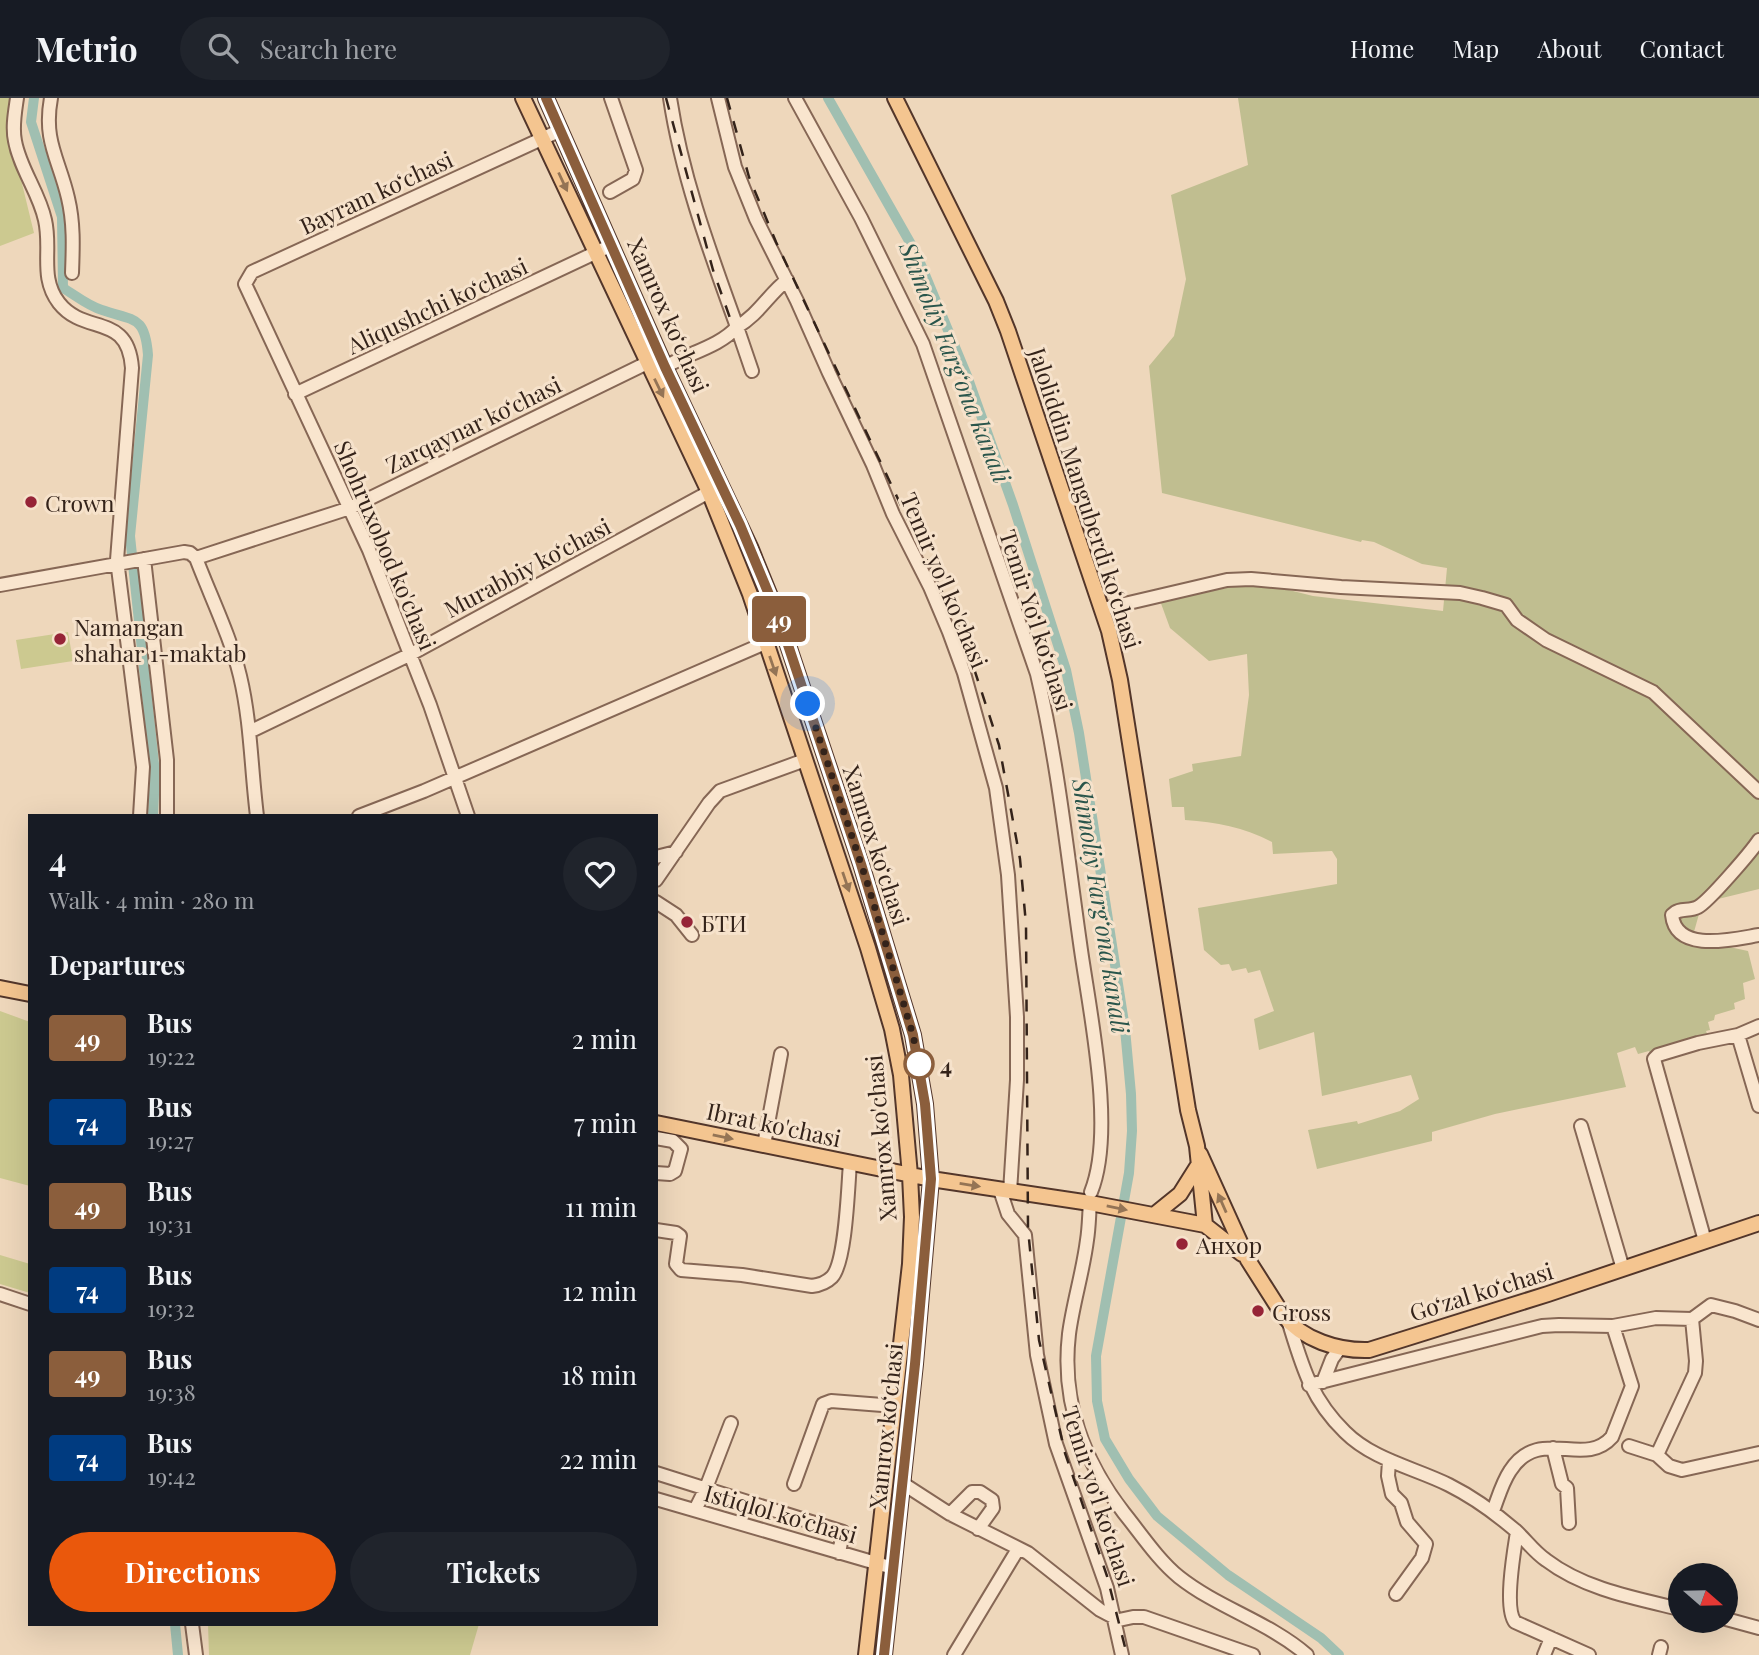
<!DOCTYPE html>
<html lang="en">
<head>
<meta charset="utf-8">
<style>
  body { margin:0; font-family:"Playfair Display",serif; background:#20242c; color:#f1f3f6; height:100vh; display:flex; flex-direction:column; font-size:26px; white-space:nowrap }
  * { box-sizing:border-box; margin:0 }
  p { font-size:23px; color:#9ea1a6 }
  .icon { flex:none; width:38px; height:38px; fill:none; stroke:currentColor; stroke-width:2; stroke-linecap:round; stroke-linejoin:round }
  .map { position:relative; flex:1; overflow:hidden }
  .sheet { position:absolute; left:28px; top:716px; width:630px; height:812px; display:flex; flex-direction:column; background:#171b24; border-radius:0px; box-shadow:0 7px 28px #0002 }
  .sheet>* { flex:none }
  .badge { padding:0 14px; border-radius:5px; font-size:24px; line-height:46px }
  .needle { width:46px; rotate:110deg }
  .tools { position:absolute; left:1668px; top:1465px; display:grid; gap:14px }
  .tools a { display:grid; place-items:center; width:70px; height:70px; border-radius:50%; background:#171b24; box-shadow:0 7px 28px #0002; font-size:35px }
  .you { position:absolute; width:35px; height:35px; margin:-18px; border:5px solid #fff; border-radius:50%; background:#1a73e8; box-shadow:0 0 0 10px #1a73e833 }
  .map>.badge { position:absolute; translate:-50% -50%; box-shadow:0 0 0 4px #fff }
  h2 { padding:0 21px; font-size:26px; line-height:63px }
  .round { display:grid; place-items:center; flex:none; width:74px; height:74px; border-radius:37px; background:#20242c }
  .head { display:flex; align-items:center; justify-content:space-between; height:119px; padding:0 21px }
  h1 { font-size:33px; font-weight:700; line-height:52px }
  .primary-button { display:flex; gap:14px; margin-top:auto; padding:14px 21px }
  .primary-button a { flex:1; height:80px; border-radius:42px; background:#ea580c; color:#fff; font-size:28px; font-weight:700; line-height:80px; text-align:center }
  .primary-button a+a { background:#20242c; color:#f1f3f6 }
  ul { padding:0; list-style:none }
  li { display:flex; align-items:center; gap:21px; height:84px; padding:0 21px }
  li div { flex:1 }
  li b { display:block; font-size:26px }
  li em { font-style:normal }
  li .badge { min-width:77px; font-weight:700; text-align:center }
  header { display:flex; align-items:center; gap:42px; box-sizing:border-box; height:98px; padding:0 35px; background:#171b24; border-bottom:2px solid #363941 }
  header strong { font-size:33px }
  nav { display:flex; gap:38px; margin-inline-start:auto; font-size:24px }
  .search { width:490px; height:63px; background:#20242c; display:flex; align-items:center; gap:18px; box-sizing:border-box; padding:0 24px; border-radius:38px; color:#9ea1a6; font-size:26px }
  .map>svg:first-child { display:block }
  .green { fill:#ccc990 }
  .cemetery { fill:#c0be90 }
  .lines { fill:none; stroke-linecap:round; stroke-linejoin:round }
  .canal { stroke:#a0bfb1; stroke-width:10 }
  .minor-casing { stroke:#866755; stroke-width:16 }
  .major-casing { stroke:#53362a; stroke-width:18 }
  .minor { stroke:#f9e5ce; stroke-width:12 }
  .major { stroke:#f4c590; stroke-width:14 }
  .rail { stroke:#34231a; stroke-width:2.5; stroke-dasharray:12 12; stroke-linecap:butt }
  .oneway { fill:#947455 }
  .line-casing { stroke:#fff; stroke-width:16 }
  .line { stroke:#8b5e3c; stroke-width:10 }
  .walk { stroke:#34231a; stroke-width:7; stroke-dasharray:0 12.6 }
  .poi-dot { fill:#962437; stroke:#f6e2cb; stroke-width:2.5 }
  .stop-dot { fill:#fff; stroke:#8b5e3c; stroke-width:3.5 }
  .labels { text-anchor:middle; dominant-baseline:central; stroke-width:6; stroke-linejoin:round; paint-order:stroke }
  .street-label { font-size:23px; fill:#34231a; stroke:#f6e2cb }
  .poi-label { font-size:23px; fill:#34231a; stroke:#f6e2cb; text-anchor:start }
  .stop-label { font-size:23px; font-weight:bold; fill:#34231a; stroke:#f6e2cb; text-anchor:start }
  .water-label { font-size:24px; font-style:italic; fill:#29554b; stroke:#f6e2cb }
</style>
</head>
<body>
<header>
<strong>Metrio</strong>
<div class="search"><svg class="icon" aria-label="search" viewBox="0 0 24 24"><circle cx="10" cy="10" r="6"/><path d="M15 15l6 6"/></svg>Search here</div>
<nav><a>Home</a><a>Map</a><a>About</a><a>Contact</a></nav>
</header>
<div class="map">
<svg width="1759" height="1557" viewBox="0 0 1759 1557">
  <rect width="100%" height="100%" fill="#eed7bb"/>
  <path class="green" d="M0 0H12L9 32 34 135 0 148Z
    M68 534 73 563 21 571 16 542Z
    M0 913 30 924V1088L0 1080Z
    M0 1157 30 1166V1195L0 1186Z
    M208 1526H479L470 1557H209Z"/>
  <path class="cemetery" d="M1238 0H1759V791L1718 801 1709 810 1699 816 1692 841 1748 853 1755 881 1743 885 1745 901 1734 905 1735 911 1715 917 1714 922 1708 924 1710 932 1706 933 1708 938 1651 957 1649 953 1638 956 1635 949 1617 955 1626 989 1495 1016 1432 1034V1043L1317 1071 1308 1032 1357 1023 1358 1026 1400 1013 1419 1001 1411 977 1322 998 1314 934 1259 952 1254 921 1274 913 1260 872 1248 875 1246 870 1232 873 1229 866 1221 867 1204 852 1198 810 1337 786V761L1332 753 1273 756 1272 744C1243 729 1217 724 1185 722L1184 709H1172L1169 681 1193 673 1192 666 1241 658 1249 597 1247 556 1209 563 1170 530 1159 500 1261 485 1313 498 1443 513 1447 470 1422 466 1374 444 1362 442 1361 444 1162 395 1149 268 1174 238 1186 181 1171 97 1248 67Z"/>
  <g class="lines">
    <path class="canal" d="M34 0 31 24 62 119 63 190C75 197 88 208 102 212 134 223 145 217 148 257L130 438 155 675 153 718
      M828 0 916 155 967 278 1013 407 1066 572 1079 635 1125 931 1131 996 1132 1033 1129 1075 1096 1258 1097 1303 1105 1341 1129 1381 1157 1418 1228 1477 1321 1540 1339 1557
      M175 1526 178 1557"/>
    <defs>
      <path id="minor" d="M17 0C15 14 12 29 15 43 20 71 39 94 45 122 52 152 39 179 59 205 85 238 128 214 132 270L117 462 143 669 140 718
        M51 0C43 43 59 61 68 100 74 125 73 149 72 175
        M718 0 735 69 756 121 797 203 829 275 873 367 893 416 930 489 949 534 964 575 996 690 1008 777 1017 919V982L1010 1094
        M795 0 861 120 923 246 1037 576C1058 665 1067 754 1080 845 1089 912 1116 1032 1091 1094
        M610 94 633 81 636 72 611 0
        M752 273 737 229C759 216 768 197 787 182
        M295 296 612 147
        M196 460 350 410 647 265 665 269C688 255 719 249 737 229 710 154 682 79 670 0
        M196 460C210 497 231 540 240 578 251 624 251 670 257 718
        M144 461 167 662V718
        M0 487 184 454 190 455 196 460
        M1103 511 1227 482 1251 481 1341 489 1460 495 1482 500 1506 507 1517 522 1546 542 1653 594 1759 694
        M251 633 411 556 709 394
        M359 718 424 693 765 545
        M468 718 430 607 369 452 245 186 252 174 561 32
        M1759 742C1751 754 1709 803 1698 809 1689 814 1679 809 1672 817 1676 856 1734 841 1759 837
        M656 759 676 754
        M656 782 709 705 720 693 805 662
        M656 804 676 817 692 837
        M1738 937 1759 1008
        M1581 1028 1623 1171
        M656 1040 673 1043 681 1051 675 1073 670 1076 656 1075
        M764 1047 781 956
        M1000 1092 1008 1116 1025 1137 1037 1257 1056 1346 1107 1490 1122 1557
        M1090 1105C1089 1117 1089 1130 1087 1142 1083 1174 1073 1205 1069 1236 1061 1304 1083 1362 1124 1415 1141 1436 1158 1462 1179 1479 1218 1510 1269 1524 1307 1557
        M656 1132 676 1135 680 1138 676 1166 681 1172 742 1177 812 1188C820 1187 826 1185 832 1179 846 1164 848 1088 850 1065
        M1705 1143 1654 961 1658 957 1698 945 1738 937 1759 928
        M0 1196 30 1206
        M1288 1222C1302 1267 1310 1300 1345 1334 1373 1362 1415 1370 1449 1387 1473 1399 1495 1415 1515 1432 1526 1442 1534 1454 1546 1462 1584 1491 1634 1500 1680 1511
        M1323 1284 1332 1261 1340 1250
        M1309 1287 1542 1228 1559 1227 1613 1228 1656 1220 1692 1221 1711 1207 1735 1213 1759 1222
        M1629 1348 1657 1357 1669 1368 1682 1372 1759 1355
        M1553 1350 1562 1386 1567 1390 1569 1425
        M1657 1357 1695 1275 1696 1263 1692 1221
        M1389 1363 1388 1378 1392 1396 1401 1405 1407 1424 1426 1446 1422 1460 1396 1496
        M656 1375 843 1434 839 1455
        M902 1385 950 1416 1028 1455 1100 1512 1119 1522 1133 1519H1144L1253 1557
        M794 1386 823 1306 831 1303 895 1308
        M656 1401 893 1470
        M695 1412 706 1390 731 1325
        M1493 1413C1498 1400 1502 1385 1510 1373 1539 1327 1584 1371 1612 1339L1632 1288 1613 1228
        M950 1416 972 1394H980L992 1402 993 1410 978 1431
        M1517 1434C1514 1453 1504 1510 1515 1524L1589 1557
        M1726 1521 1759 1530
        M192 1526 196 1557
        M954 1557 1018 1451
        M1544 1557 1551 1540
        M1659 1557 1661 1549"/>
      <path id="major" d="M523 0 709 394 750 496 868 850 892 931 901 977 910 1077 912 1119 910 1166 866 1557
        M546 0 665 269 750 449 780 523 861 766 913 937 925 1006 931 1081 915 1266 884 1557
        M895 0 996 203 1008 233 1109 533 1120 582 1188 1012 1197 1048 1205 1127
        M0 890 30 896
        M656 1025 931 1081 1090 1105 1205 1127 1242 1156
        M1200 1056 1248 1162 1283 1217C1303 1242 1338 1253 1369 1252L1548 1196 1759 1125
        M1154 1117 1180 1096 1197 1069"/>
    </defs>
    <use href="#minor" class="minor-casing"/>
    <use href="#major" class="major-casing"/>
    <use href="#minor" class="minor"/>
    <use href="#major" class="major"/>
    <path class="rail" d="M666 0 713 172 730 220
      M727 0 749 79 776 144 964 540 999 647 1020 761 1026 826 1028 1131 1039 1242 1065 1355 1107 1478 1127 1557"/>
  </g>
  <defs><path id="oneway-solid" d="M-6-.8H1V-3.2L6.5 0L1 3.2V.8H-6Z" transform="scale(1.75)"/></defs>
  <g class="oneway">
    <use href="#oneway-solid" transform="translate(563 84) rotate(65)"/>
    <use href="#oneway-solid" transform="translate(659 290) rotate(64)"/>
    <use href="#oneway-solid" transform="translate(773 568) rotate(71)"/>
    <use href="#oneway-solid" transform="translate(846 784) rotate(71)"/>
    <use href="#oneway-solid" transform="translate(723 1039) rotate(12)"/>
    <use href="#oneway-solid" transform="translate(970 1087) rotate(9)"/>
    <use href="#oneway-solid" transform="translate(1222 1105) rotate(-114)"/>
    <use href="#oneway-solid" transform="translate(1117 1110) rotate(11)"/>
  </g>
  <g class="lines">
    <defs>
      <path id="line" d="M546 0 665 269 740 427 780 523 861 766 913 937 925 1006 931 1081 915 1266 884 1557"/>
    </defs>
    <use href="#line" class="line-casing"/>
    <use href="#line" class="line"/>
    <path class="walk" d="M808 606 868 787 913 937 919 966"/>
  </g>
  <g class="poi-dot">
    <circle cx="31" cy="404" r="7"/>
    <circle cx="60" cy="541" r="7"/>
    <circle cx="687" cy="824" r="7"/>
    <circle cx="1182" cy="1146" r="7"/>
    <circle cx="1258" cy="1213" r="7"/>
  </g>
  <circle class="stop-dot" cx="919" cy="966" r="14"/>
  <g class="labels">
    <g class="street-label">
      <text transform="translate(376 94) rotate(-25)">Bayram ko‘chasi</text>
      <text transform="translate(437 207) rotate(-25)">Aliqushchi ko‘chasi</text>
      <text transform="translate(669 217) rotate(66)">Xamrox koʻchasi</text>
      <text transform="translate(473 326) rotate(-26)">Zarqaynar ko‘chasi</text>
      <text transform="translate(1086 400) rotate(72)">Jaloliddin Manguberdi koʻchasi</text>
      <text transform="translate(386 447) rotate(67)">Shohruxobod ko'chasi</text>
      <text transform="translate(527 469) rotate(-28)">Murabbiy ko‘chasi</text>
      <text transform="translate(945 482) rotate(67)">Temir yo'l ko'chasi</text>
      <text transform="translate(1037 522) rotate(72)">Temir Yoʻl koʻchasi</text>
      <text transform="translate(877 747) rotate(72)">Xamrox koʻchasi</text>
      <text transform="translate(774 1026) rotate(12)">Ibrat ko'chasi</text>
      <text transform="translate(880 1040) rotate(-95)">Xamrox ko'chasi</text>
      <text transform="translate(1481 1193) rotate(-17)">Goʻzal koʻchasi</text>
      <text transform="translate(885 1328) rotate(-84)">Xamrox koʻchasi</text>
      <text transform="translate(1099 1398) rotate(72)">Temir yoʻl koʻchasi</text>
      <text transform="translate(781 1415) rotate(16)">Istiqlol koʻchasi</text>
    </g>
    <g class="poi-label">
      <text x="45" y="404">Crown</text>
      <text x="74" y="528">Namangan<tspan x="74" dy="26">shahar 1-maktab</tspan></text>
      <text x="701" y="824">БТИ</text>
      <text x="1196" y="1146">Анхор</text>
      <text x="1272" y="1213">Gross</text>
    </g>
    <g class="stop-label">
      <text x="940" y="966">4</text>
    </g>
    <g class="water-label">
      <text transform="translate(956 264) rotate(68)">Shimoliy Fargʻona kanali</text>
      <text transform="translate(1102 808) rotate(81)">Shimoliy Fargʻona kanali</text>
    </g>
  </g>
</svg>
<div class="tools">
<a><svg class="needle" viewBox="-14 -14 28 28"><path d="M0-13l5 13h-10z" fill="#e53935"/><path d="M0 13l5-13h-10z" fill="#9ea1a6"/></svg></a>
</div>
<div class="you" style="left:808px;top:606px"></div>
<b class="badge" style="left:779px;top:521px;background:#8b5e3c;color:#fff">49</b>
<section class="sheet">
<div class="head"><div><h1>4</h1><p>Walk · 4 min · 280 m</p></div><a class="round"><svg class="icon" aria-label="heart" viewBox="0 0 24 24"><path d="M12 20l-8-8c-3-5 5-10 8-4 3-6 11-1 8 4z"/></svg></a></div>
<h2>Departures</h2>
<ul>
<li><span class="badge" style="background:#8b5e3c;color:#fff">49</span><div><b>Bus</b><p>19:22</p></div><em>2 min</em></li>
<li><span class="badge" style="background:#003b80;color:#fff">74</span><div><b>Bus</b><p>19:27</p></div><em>7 min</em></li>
<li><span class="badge" style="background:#8b5e3c;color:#fff">49</span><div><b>Bus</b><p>19:31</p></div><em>11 min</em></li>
<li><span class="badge" style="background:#003b80;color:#fff">74</span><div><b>Bus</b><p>19:32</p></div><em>12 min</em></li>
<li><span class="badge" style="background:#8b5e3c;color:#fff">49</span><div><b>Bus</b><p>19:38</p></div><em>18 min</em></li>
<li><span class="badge" style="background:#003b80;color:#fff">74</span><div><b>Bus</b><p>19:42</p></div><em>22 min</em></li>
</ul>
<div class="primary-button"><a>Directions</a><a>Tickets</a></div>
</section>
</div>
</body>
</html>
